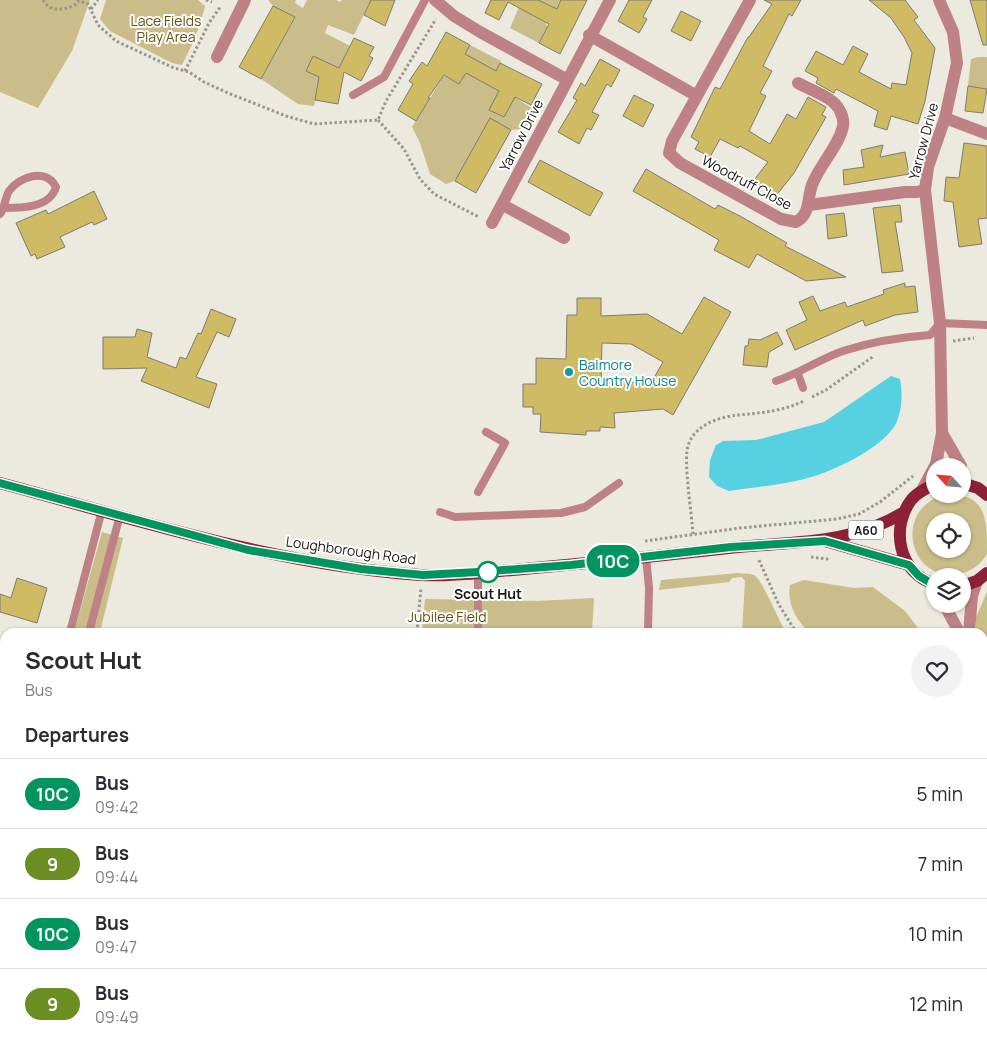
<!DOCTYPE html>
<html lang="en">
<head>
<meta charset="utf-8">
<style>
  body { margin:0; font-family:Manrope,sans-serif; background:#f2f2f3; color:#2b2b33; height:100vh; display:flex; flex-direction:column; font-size:19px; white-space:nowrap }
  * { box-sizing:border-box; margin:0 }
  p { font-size:16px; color:#7c7c81 }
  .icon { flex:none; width:28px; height:28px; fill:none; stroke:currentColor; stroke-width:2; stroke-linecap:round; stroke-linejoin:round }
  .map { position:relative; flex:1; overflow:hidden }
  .sheet { position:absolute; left:0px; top:628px; width:988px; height:421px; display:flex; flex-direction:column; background:#fff; border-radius:15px 15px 0 0; box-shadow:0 1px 4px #0004 }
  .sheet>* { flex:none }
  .badge { padding:0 10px; border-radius:16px; font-size:18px; line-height:32px }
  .needle { width:32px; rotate:296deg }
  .controls { position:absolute; left:926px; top:458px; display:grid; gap:10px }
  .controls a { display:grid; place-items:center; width:45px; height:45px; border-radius:50%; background:#fff; box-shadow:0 1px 4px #0004; font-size:25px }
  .map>.badge { position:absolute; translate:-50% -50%; box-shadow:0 0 0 2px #fff }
  h2 { padding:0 25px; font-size:19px; line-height:45px }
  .round { display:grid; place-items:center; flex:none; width:52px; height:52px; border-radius:26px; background:#f2f2f3 }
  .overview { display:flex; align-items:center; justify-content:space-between; height:85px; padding:0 25px }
  h1 { font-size:24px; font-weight:700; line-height:38px }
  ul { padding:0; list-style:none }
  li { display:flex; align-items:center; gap:15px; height:70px; padding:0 25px; border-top:1px solid #e1e1e2 }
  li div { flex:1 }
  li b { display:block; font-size:19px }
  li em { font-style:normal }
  li .badge { min-width:55px; font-weight:700; text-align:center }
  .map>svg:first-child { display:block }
  .green { fill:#cabd89; fill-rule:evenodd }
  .water { fill:#57d0e1 }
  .building { fill:#cfbb64; stroke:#7d7b72; fill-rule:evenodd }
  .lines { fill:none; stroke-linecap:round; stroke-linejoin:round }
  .path { stroke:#97958d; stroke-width:3; stroke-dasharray:2.5 2.5; stroke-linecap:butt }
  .service { stroke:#be8185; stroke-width:8 }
  .minor { stroke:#be8185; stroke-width:12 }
  .tertiary { stroke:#be8185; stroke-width:12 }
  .primary { stroke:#8d1f36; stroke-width:12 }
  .line-casing { stroke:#fff; stroke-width:11 }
  .line { stroke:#00945e; stroke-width:8 }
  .culture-dot { fill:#0f9aa8; stroke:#fff; stroke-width:2 }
  .stop-dot { fill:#fff; stroke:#00945e; stroke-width:2.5 }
  .labels { text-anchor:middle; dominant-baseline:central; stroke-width:4; stroke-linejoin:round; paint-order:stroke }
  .shield { fill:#fff; stroke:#5d5c59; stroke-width:1 }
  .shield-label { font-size:12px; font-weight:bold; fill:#171612 }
  .park-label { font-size:14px; fill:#5f510d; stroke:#fff }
  .street-label { font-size:14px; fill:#171612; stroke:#fff }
  .culture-label { font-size:14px; fill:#0d838f; stroke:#fff; text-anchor:start }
  .stop-label { font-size:14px; font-weight:bold; fill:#171612; stroke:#fff }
</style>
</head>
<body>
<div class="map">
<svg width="987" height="1048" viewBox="0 0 987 1048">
  <rect width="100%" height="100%" fill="#ece9df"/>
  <path class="green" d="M0 0H90L72 51 38 108 0 92Z
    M106 0H198L205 6C200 27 192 46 182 65L172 63 110 31 100 19Z
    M268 0H296L295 3 303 8 307 0H336L340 2 342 0H371L354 35 328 25 325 33 350 46 338 70 313 56 306 71 320 78 314 106 298 104 261 79 295 18 273 6Z
    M522 0H561L556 11 539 1 532 15 546 23 547 27 539 43 510 28Z
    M470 45 501 61 496 71 487 66 480 80 499 91 490 110 504 117 514 97 535 110 525 129 511 130 490 119 455 181 446 184 430 174 420 143 412 127 443 77 445 76 459 84 467 69 464 56Z
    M978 57H987V89L968 86 971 59Z
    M946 494C987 494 987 518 987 554 982 563 973 570 963 573 910 587 890 509 946 494ZM935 521H962V549H935Z
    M102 532 123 538 100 632H74Z
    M738 573C743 574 749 573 754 575 763 580 778 620 786 632H742L745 581 742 577 732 578 729 582 659 590 661 580Z
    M804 580 854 588 873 587 905 611 921 632H809C796 620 787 604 790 585Z
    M987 592V694H983L982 632H976V617Z
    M594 598 592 632H422L425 599 537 601Z
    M0 787 5 788V1041H0Z
    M36 1044H372V1048H88Z
    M385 1044H764L781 1048H544L481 1044 431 1048H385Z"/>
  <path class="water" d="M891 376 900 379C903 394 902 414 894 427 878 450 834 471 808 478 783 485 755 487 729 491L717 486 709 477 710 460 716 445 723 441 756 440 824 422Z"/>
  <path class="building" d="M371 0H395L385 26 364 15Z
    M491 0H538L557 9 561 0H587L560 54 539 43 549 24 508 2 499 20 485 13Z
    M629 0H652L643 17 647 19 639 33 618 21Z
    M764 0H801L792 16 789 14 763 66 772 71 760 93 766 96 749 131 770 144 787 114 796 119 808 97 826 107 822 115 826 117 794 173 775 197 754 180 768 162 740 146 738 148 720 139 710 157 695 149 699 142 691 137 715 87 720 89 748 37H749L772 4Z
    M869 0H905L918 17 914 20 935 48 925 101 918 124 891 116 887 130 874 126 878 111 836 89 834 93 816 83 818 78 805 71 816 51 843 65 853 46 868 54 859 72 891 89 892 83 906 85 912 53 904 37 891 18Z
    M970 0H987V45H983Z
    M273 6 295 17 261 79 239 67Z
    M681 11 701 21 691 41 671 31Z
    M446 32 470 45 465 54 496 71 500 63 542 84 531 105 515 97 504 117 489 110 499 91 466 73 459 84 444 75 428 98H430L416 121 398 110 413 84 409 81 422 62 427 66Z
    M354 38 374 47 369 56 373 58 361 81 344 72 338 104 315 100 319 77 306 71 313 56 339 68Z
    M600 59 620 70 611 87 607 84 592 112 599 115 591 130 587 128 579 144 558 132 577 100 573 98 581 83 585 86Z
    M968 86 987 89 983 113 965 111Z
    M634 95 654 105 643 127 623 116Z
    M490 118 511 130 476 193 455 181Z
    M964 143 987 146V218L978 219 982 244 959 247 953 202 944 201 946 177 959 178Z
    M883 145 880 157 905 152 909 174 844 185 843 170 864 167 861 150Z
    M540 160 603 193 590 216 528 182Z
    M646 169 715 209 718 205 740 216 787 243 785 246 846 277 806 281 757 254 749 268 714 250 719 240 633 191Z
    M94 191 107 219 94 225 92 222 60 237 65 247 37 259 35 254 31 256 16 223 46 210 48 214Z
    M900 205 902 222H895L903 271 882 273 873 208Z
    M844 213 847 236 828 239 826 215Z
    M905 283V287L915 286 918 312 895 315 865 326 863 320 795 350 786 330 807 320 799 302 813 296 820 311 845 302 847 307 884 294 883 290Z
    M704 297 731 312 673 415 663 409 614 413 615 428 600 427V431H586V435L540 432 541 414H533V407H523V384H536V358L566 359 567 315H577V298H601V316L647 314 682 334ZM602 343 631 344 663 362 651 383 601 381Z
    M211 309 236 319 229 337 217 332 196 377 217 384 209 408 141 381 147 368 103 369V337H135L137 329 152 333 147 357 176 368 180 357 186 359 198 333 201 334Z
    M777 332 783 344 769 352 767 367 743 365 745 346H748L749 339 760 340Z
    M17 578 47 588 37 623 0 612V594L11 598Z"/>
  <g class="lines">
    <path class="path" d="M43 0C51 14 68 10 79 2
      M77 0 88 4 98 25 116 41 174 68 189 72 204 82 228 93 286 116 314 124 378 120 386 101 436 19
      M206 0 212 2
      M91 9 98 0
      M185 71 209 23 221 6
      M378 120 404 149 420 179 434 194 479 217
      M953 341 974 338
      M812 397 826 390 874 356
      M693 534C692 515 683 460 688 446 694 425 719 417 738 415 761 413 783 411 804 401
      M645 541 740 528 837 519 859 514 880 502 913 476
      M811 557 827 559 829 557
      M759 560 779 605 796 632
      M417 632 421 588
      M0 937 5 939
      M0 1033H5
      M194 1044 236 1048
      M624 1044 645 1045 647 1048
      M378 1048V1044
      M926 1048 928 1044"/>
    <path class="service" d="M353 95 384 77 425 0
      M0 214C5 207 5 198 9 191 19 177 46 167 56 187 50 208 21 208 4 208
      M798 374 803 388
      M776 381C800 373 820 359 843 351 871 342 901 337 930 335L940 323 987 325
      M478 492 505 443 486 432
      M440 512 455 517 561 513 585 507 619 483
      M646 557 649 588 648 632
      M478 572V632
      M70 632 102 510
      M89 632 120 515
      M982 975H987"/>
    <path class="minor" d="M435 0 454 16 480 32 566 79
      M750 0 672 141 669 153 680 163 781 219 796 222C811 214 807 198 812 185 819 166 840 144 843 126 844 121 842 115 840 111 834 97 810 90 798 83
      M589 35 697 96
      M217 57 245 0
      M945 118 987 134
      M503 205 564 238
      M809 205 905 192H917L925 190
      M492 223 610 0
      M942 433 961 466
      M922 490 936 464 942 433 940 323 925 190 928 167 945 118 957 63 953 32 939 0
      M982 701 987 700"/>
    <path class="tertiary" d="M944 604 959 632
      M969 632 972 596 977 581
      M982 801 986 874 982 919
      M959 1048 960 1044"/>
    <path class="primary" d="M0 483C138 520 276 565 420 575 450 577 483 572 513 570 582 564 651 557 720 549 783 541 849 547 904 512
      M962 483 978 488 987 495
      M935 484C927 488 918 492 912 499 890 526 898 574 935 584
      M825 541 909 565
      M962 586 977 581 987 573"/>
  </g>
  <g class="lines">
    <defs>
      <path id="line" d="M0 483 248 550 361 569 423 575 478 572 571 565 731 547 825 541 909 565 919 576 931 583 935 589"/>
    </defs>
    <use href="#line" class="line-casing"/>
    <use href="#line" class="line"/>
  </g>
  <circle class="culture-dot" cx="569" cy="372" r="5"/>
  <circle class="stop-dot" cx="488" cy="572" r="10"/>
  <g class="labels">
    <rect class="shield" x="848.5" y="520.5" width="35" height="19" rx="4"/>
    <g class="shield-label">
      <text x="866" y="530">A60</text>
    </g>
    <g class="park-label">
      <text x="166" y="20">Lace Fields<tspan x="166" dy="16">Play Area</tspan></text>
      <text x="447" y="616">Jubilee Field</text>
    </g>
    <g class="street-label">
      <text transform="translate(521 135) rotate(-63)">Yarrow Drive</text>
      <text transform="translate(923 141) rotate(-75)">Yarrow Drive</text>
      <text transform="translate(747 182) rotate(28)">Woodruff Close</text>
      <text transform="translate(351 550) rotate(8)">Loughborough Road</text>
    </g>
    <g class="culture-label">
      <text x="579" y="364">Balmore<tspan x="579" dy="16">Country House</tspan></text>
    </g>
    <g class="stop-label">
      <text x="488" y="593">Scout Hut</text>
    </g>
  </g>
</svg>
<div class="controls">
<a><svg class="needle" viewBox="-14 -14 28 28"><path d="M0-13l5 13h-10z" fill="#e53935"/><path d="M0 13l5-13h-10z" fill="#7c7c81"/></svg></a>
<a><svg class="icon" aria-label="locate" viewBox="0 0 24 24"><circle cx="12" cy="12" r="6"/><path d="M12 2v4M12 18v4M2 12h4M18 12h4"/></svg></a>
<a><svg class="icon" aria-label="layers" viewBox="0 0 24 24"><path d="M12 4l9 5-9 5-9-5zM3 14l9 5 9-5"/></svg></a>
</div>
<b class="badge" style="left:613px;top:561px;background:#00945e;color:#fff">10C</b>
<section class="sheet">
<div class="overview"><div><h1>Scout Hut</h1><p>Bus</p></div><a class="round"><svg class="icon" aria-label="heart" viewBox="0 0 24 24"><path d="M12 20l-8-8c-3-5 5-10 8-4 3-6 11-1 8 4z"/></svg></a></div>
<h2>Departures</h2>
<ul>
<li><span class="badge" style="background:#00945e;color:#fff">10C</span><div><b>Bus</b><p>09:42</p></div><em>5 min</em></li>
<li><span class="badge" style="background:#6b8e23;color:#fff">9</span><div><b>Bus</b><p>09:44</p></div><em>7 min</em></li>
<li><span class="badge" style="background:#00945e;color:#fff">10C</span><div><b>Bus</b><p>09:47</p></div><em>10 min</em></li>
<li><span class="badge" style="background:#6b8e23;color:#fff">9</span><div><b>Bus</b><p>09:49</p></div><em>12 min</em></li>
</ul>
</section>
</div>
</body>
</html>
